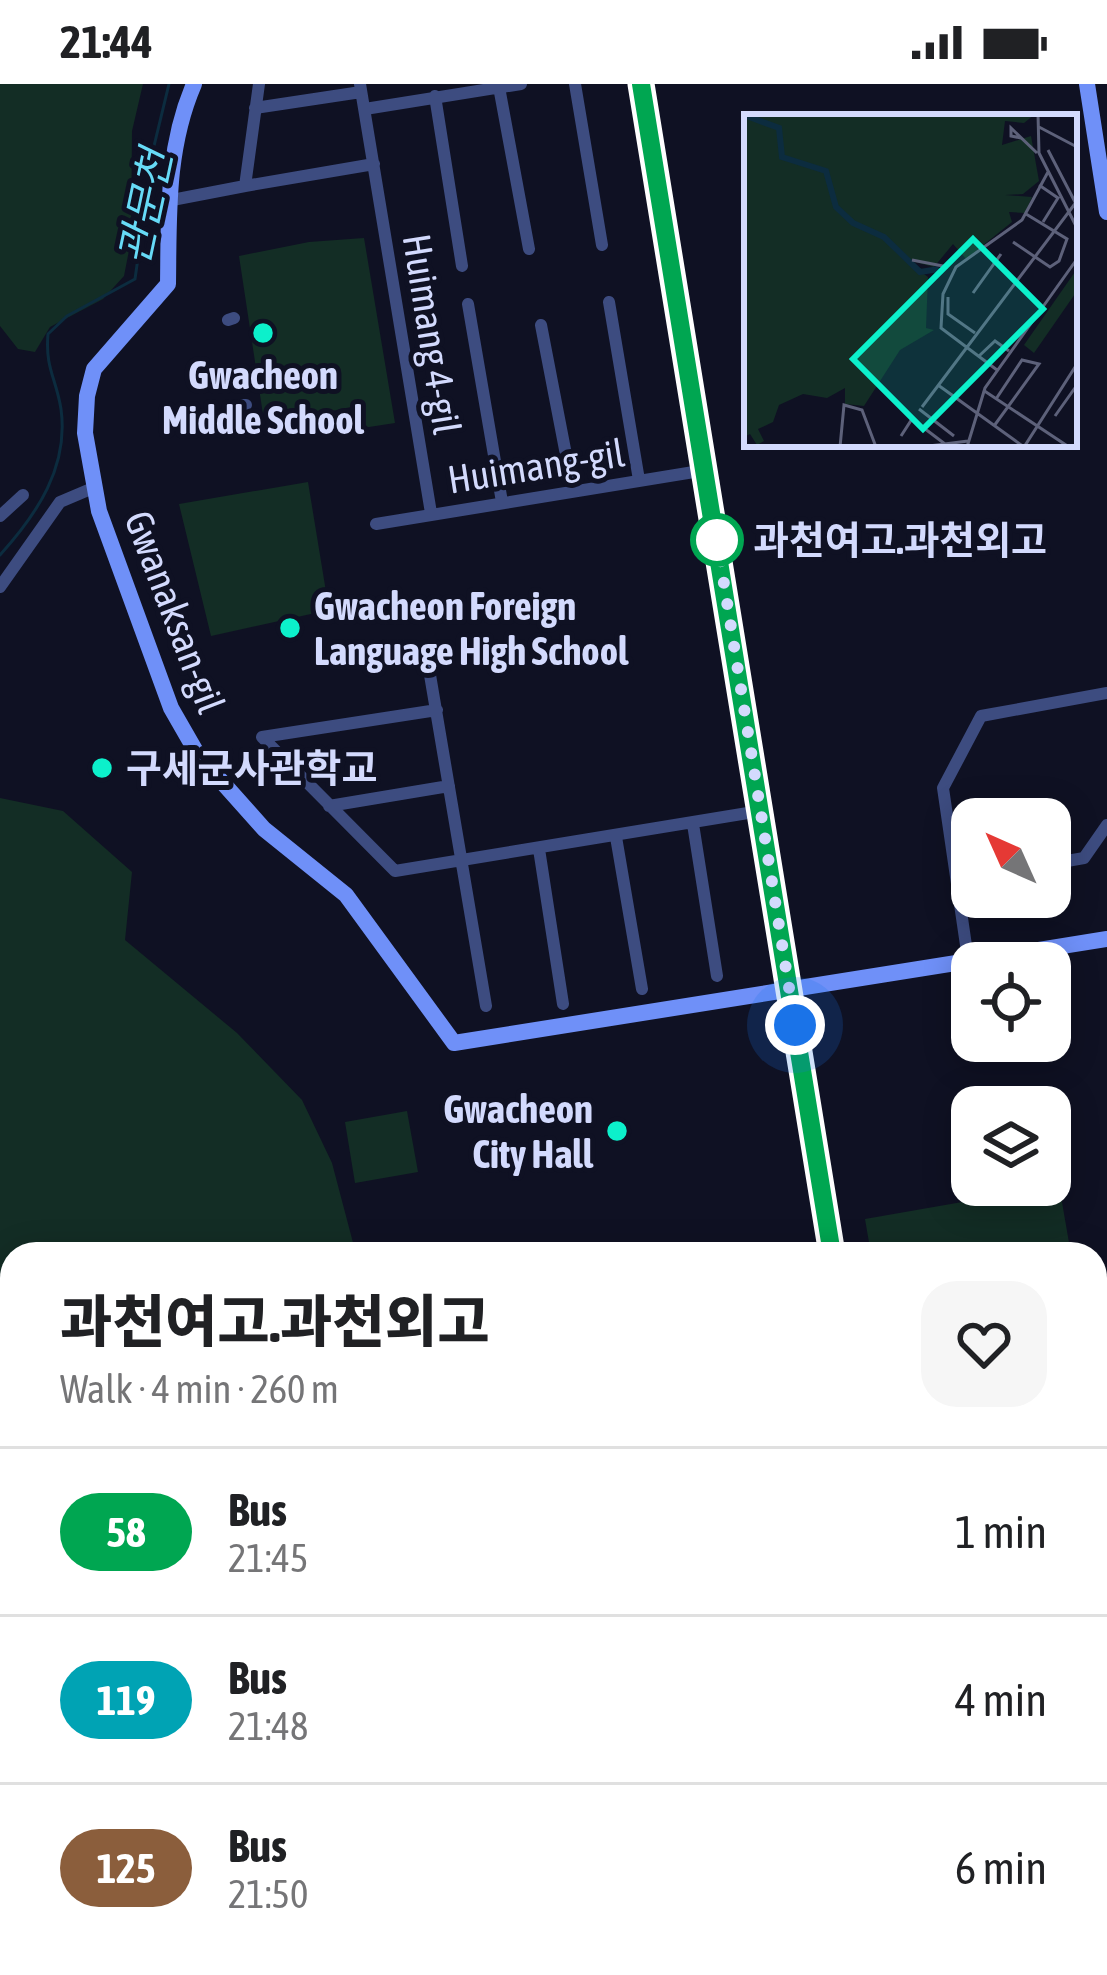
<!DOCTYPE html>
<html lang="en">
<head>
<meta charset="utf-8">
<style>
  body { margin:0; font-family:"Asap Condensed","Noto Sans KR",sans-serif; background:#f6f6f6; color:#202124; height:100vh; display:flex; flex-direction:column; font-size:45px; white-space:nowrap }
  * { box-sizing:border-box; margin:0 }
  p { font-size:39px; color:#757577 }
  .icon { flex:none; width:66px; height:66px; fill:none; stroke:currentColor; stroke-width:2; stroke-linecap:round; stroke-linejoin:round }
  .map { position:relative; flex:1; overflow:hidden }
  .drawer { position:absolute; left:0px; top:1158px; width:1107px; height:735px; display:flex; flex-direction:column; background:#fff; border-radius:36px 36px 0 0; box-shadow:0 6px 30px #0003 }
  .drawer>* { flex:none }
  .badge { padding:0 24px; border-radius:39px; font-size:42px; line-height:78px }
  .needle { width:78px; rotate:315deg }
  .tools { position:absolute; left:951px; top:714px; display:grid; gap:24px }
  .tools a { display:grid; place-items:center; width:120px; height:120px; border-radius:24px; background:#fff; box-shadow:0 6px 30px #0003; font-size:60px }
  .you { position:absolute; width:60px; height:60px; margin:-30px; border:9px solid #fff; border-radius:50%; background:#1a73e8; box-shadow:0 0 0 18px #1a73e833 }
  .map>.badge { position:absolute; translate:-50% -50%; box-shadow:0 0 0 6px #fff }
  .round { display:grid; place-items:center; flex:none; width:126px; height:126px; border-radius:36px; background:#f6f6f6 }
  .overview { display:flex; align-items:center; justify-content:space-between; height:204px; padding:0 60px }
  h1 { font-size:57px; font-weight:800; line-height:90px }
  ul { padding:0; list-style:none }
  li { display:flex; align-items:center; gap:36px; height:168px; padding:0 60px; border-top:3px solid #e0e0e0 }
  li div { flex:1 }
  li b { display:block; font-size:45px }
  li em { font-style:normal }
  li .badge { min-width:132px; font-weight:700; text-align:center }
  .status { display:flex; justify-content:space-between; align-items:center; height:84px; padding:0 60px; background:#fff; direction:ltr }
  .status svg { height:33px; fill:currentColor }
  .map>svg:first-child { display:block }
  .green { fill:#132d25 }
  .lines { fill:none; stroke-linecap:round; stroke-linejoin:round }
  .stream { stroke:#0c2c3f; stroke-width:3 }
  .secondary-tunnel { stroke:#2c2f44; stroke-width:16; stroke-dasharray:16 8; stroke-linecap:butt }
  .street { stroke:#3d4c80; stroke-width:12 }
  .secondary { stroke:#6f90f8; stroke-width:16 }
  .line-casing { stroke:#fff; stroke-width:27 }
  .line { stroke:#00a651; stroke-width:18 }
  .walk { stroke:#d3dafd; stroke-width:12; stroke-dasharray:0 21.6 }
  .poi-dot { fill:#0cf0cb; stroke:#0f1123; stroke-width:4.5 }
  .stop-dot { fill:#fff; stroke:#00a651; stroke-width:6 }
  .labels { text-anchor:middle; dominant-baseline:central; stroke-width:10; stroke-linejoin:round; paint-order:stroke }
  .street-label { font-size:39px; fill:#d3dafd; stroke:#0f1123 }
  .poi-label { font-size:39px; font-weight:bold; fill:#d3dafd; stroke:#0f1123; text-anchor:start }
  .stop-label { font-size:39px; font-weight:bold; fill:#d3dafd; stroke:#0f1123; text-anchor:start }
  .water-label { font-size:42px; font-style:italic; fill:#67dbf7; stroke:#0f1123 }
  .inset-river { fill:none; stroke:#0c2c3f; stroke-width:6 }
  .inset-road { fill:none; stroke:#5d617a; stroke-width:3 }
  .view { fill:#0cf0cb; fill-opacity:0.15; stroke:#0cf0cb; stroke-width:6 }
  .inset-edge { fill:none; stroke:#d3dafd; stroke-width:6 }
</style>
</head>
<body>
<div class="status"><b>21:44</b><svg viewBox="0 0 49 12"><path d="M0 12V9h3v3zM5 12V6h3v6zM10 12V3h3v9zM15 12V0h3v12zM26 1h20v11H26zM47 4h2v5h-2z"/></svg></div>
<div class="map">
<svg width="1107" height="1891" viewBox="0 0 1107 1891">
  <rect width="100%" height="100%" fill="#0f1123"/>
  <path class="green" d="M0 0H143L132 47 131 156 124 192 103 215 50 243 35 268 18 265 0 242Z
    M364 154 395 339 356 345 351 323 275 339 274 335 264 337 239 172 309 158Z
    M308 398 329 526 211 552 179 420Z
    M0 714 63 727 132 788 125 856 237 949 302 1016 332 1079 356 1170H12V1881H371L374 1891H0Z
    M407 1027 418 1088 355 1099 345 1038Z
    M1059 1101 1071 1170H871L865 1135Z
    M1107 1442V1702L1095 1704V1444Z
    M605 1881H790L786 1891H604Z"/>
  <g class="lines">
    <path class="stream" d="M0 471C37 430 69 383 61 325 56 294 45 284 48 250L67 232 135 195 154 62 169 0"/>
    <path class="secondary-tunnel" d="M951 1881 952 1891"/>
    <path class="street" d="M259 0 245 102 374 80
      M360 0 431 429
      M575 0 602 161
      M499 3 529 165
      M435 12 462 182
      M255 24 361 8
      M365 25 521 0
      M167 117 245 102
      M609 218 639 396
      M468 220 502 418
      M228 236 234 234
      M541 241 573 407
      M243 321H246
      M0 432 23 411
      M376 440 706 386
      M0 503 60 418 93 404
      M429 585 486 922
      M262 653 395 787 760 727
      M262 653 437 626
      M329 722 449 702
      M693 740 717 892
      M616 753 642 905
      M539 765 563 920
      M1050 780 1084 774 1107 741
      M968 875 943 704 981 632 1107 609
      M926 1881 927 1891"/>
    <path class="secondary" d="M194 0C166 65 169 131 168 200L94 285 87 312 85 349 99 427 171 624 198 671 264 745 346 811 454 959 1107 855
      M641 0 832 1170
      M1087 0 1107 128
      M1095 1372 1107 1371
      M1095 1394 1107 1392
      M1095 1756 1107 1754
      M1095 1874 1107 1872
      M993 1891 1053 1881"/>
  </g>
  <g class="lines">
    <defs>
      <path id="line" d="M641 0 832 1170"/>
    </defs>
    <use href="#line" class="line-casing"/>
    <use href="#line" class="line"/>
    <path class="walk" d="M717 456 795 941"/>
  </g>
  <g class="poi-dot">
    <circle cx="263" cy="249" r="12"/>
    <circle cx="290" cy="544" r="12"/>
    <circle cx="102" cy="684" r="12"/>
    <circle cx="617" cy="1047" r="12"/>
  </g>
  <circle class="stop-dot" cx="717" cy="456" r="24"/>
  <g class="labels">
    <g class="street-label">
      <text transform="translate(432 250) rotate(81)">Huimang 4-gil</text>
      <text transform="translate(536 382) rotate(-9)">Huimang-gil</text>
      <text transform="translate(175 528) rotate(69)">Gwanaksan-gil</text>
    </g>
    <g class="poi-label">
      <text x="263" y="291" text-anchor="middle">Gwacheon<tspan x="263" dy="45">Middle School</tspan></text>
      <text x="314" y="522">Gwacheon Foreign<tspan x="314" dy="45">Language High School</tspan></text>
      <text x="126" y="684">구세군사관학교</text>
      <text x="593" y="1025" text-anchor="end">Gwacheon<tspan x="593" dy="45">City Hall</tspan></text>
    </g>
    <g class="stop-label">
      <text x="753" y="456">과천여고.과천외고</text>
    </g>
    <g class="water-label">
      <text transform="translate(145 123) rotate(-78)">관문천</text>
    </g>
  </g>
  <g transform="translate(744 30)">
    <rect width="333" height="333" fill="#0f1123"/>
    <path d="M0 1H290L280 9 261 7 258 31 287 22 295 67 279 80 261 81 288 83 281 99 265 98 268 108 222 145 209 130 190 153 159 145 184 163 182 214 190 216 156 236 120 292 101 290V274L83 284 59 280 35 291 29 308 14 315 20 327 13 331 6 320 0 323ZM333 155V177L290 239 280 231Z" fill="#132d25"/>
    <path class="inset-river" d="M0 1 35 14 38 43 82 57 92 93 109 109 140 123 176 158 195 155"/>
    <path class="inset-road" d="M294 0 295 39 333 114M295 13 333 33M277 24 267 22V14L293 39M304 36 331 88M295 71 314 84 299 108M269 128 306 153 315 147 323 125 282 100M168 146 204 153M229 179 257 140M204 183V200L231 219M235 242 251 227 265 237M253 256 197 214 199 180 212 153 278 106 304 58M194 271 280 333 333 250M239 276 325 333M178 293 333 87M175 295 210 322M311 302 333 271M250 312 295 250 278 246 252 285M157 322 168 305 201 330M96 333 100 291 118 296 132 333M177 333 224 327M223 333 241 274 333 145"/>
    <path class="view" d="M229 125 299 195 179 315 109 245Z"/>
    <rect width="333" height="333" class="inset-edge"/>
  </g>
</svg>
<div class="tools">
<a><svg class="needle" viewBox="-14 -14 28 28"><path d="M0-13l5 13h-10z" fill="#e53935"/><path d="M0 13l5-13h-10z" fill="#757577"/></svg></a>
<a><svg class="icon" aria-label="locate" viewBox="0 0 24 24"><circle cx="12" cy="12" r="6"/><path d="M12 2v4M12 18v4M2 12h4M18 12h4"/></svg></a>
<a><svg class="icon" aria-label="layers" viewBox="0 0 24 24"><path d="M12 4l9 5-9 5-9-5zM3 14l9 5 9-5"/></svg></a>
</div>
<div class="you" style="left:795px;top:941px"></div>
<section class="drawer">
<div class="overview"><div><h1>과천여고.과천외고</h1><p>Walk · 4 min · 260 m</p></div><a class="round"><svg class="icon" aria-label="heart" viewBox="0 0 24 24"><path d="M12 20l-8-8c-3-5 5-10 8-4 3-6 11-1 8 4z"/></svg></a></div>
<ul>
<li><span class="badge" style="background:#00a651;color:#fff">58</span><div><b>Bus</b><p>21:45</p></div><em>1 min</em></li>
<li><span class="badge" style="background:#00a3b4;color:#fff">119</span><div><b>Bus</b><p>21:48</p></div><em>4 min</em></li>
<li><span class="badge" style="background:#8b5e3c;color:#fff">125</span><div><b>Bus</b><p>21:50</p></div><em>6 min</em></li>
</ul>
</section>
</div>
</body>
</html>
